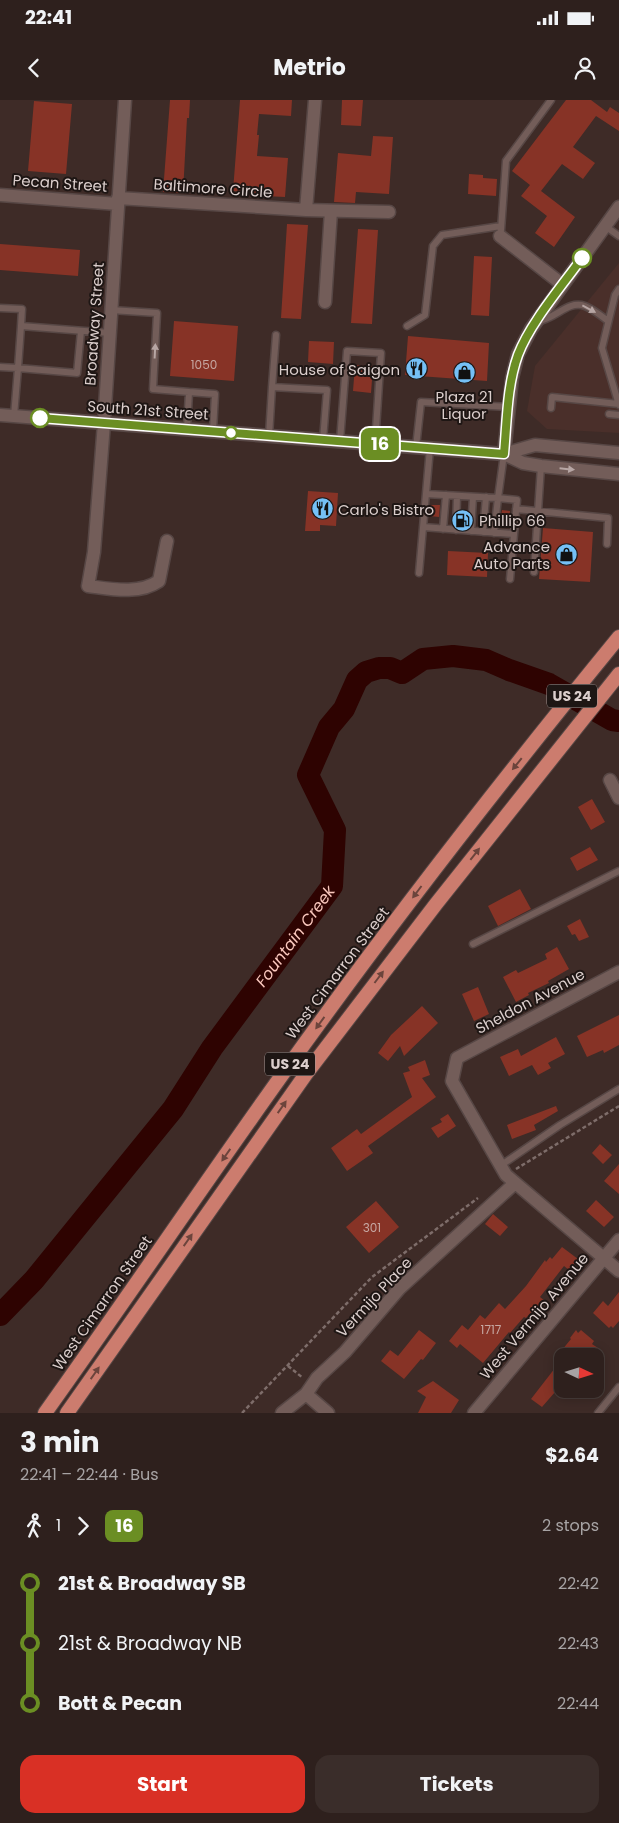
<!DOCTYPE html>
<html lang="en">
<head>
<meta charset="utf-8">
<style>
  body { margin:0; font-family:Poppins,sans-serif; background:#3a2d2a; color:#f1f3f6; height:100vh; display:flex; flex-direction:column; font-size:19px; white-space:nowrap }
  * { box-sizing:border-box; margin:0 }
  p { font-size:16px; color:#a7a3a4 }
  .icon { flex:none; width:28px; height:28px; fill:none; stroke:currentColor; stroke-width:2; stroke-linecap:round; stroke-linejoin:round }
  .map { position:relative; height:1313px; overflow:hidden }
  .side { display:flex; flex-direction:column; background:#2e201d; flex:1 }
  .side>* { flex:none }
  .badge { padding:0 10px; border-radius:8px; font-size:18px; line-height:32px }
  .needle { width:32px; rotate:94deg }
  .controls { position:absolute; left:554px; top:1248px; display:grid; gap:10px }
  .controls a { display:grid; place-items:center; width:50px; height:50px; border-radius:10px; background:#2e201d; box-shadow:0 2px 12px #0003,0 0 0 1px #493e3b; font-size:25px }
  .map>.badge { position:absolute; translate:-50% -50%; box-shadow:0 0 0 2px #fff }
  .legs { display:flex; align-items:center; gap:8px; height:55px; padding:0 20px; font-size:16px }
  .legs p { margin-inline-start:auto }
  .overview { display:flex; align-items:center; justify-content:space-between; height:85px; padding:0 20px }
  h1 { font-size:28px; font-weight:700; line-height:38px }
  .button { display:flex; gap:10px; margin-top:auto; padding:10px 20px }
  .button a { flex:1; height:58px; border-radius:15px; background:#d93025; color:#fff; font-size:20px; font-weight:700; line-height:58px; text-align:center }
  .button a+a { background:#3a2d2a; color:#f1f3f6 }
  ul { padding:0 20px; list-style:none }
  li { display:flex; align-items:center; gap:18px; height:60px; font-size:19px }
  li i { display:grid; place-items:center; width:8px; height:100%; margin:0 6px; background:currentColor }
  li i::after { content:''; width:12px; height:12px; margin:-6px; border:4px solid; border-radius:50%; background:#2e201d }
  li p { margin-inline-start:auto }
  li:first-child i { background:linear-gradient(#0000 50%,currentColor 0) }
  li:last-child i { background:linear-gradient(currentColor 50%,#0000 0) }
  .status { display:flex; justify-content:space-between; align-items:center; height:35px; padding:0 25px; background:#2e201d; direction:ltr }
  .status svg { height:14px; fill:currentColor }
  header { display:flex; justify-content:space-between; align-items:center; height:65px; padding:0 20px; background:#2e201d; font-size:22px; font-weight:700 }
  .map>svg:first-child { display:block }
  .built { fill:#4a2f2a }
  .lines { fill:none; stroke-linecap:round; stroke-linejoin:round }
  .river { stroke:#2e0301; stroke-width:22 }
  .building { fill:#873326 }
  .service-casing { stroke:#574745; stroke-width:9 }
  .minor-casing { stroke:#574745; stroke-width:15 }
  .secondary-casing { stroke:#574745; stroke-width:15 }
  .trunk-casing { stroke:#574745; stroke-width:16 }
  .path { stroke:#7e6d6a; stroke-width:2.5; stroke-dasharray:4 2.5; stroke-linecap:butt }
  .service { stroke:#735d59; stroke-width:6 }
  .minor { stroke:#735d59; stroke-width:12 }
  .secondary { stroke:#735d59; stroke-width:12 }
  .trunk { stroke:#cc7c6e; stroke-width:14 }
  .oneway { fill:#b7a6a4 }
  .oneway2 { fill:#6c443c }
  .line-1-casing { stroke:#fff; stroke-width:11 }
  .line-1 { stroke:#6b8e23; stroke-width:8 }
  .stop-1-dot { fill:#fff; stroke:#6b8e23; stroke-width:2.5 }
  .labels { text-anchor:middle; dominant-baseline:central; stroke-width:4; stroke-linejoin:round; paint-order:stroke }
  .number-label { font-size:12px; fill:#c6a7a2 }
  .shield { fill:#1e1614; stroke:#a29795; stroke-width:1 }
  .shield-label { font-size:14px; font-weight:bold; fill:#dbcecc }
  .street-label { font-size:15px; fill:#dbcecc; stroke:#1e1614 }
  .poi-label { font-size:15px; fill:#dbcecc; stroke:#1e1614; text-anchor:end }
  .water-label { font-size:16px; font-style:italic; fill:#fac7bd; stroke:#1e1614 }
</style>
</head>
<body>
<div class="status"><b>22:41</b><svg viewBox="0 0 49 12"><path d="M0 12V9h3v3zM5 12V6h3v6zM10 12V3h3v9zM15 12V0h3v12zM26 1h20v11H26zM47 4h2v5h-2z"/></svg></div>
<header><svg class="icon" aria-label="back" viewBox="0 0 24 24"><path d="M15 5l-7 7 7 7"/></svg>Metrio<svg class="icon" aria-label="person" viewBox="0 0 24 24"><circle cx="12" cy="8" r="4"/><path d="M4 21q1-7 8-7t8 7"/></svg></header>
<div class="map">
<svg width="619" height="1313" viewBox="0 0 619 1313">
  <rect width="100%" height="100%" fill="#3e2b27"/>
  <path class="built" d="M619 163V333L547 329 527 311 535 266Z"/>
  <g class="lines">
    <path class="river" id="s1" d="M0 1215 34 1180 173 1009 212 948 332 786 335 730 308 675 329 627 344 609 357 580 366 572 379 568H390L402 573 423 559 453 556 486 560 509 570 549 584 612 620 619 621"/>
  </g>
  <path class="building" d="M170 0H190L189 18H187L183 93 163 92Z
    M240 0H292L291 16 259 14 257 35H259L257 56 288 58 285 97 265 96V94L233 91Z
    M342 0H363L361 26 341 25Z
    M566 0H591L607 12 610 7 619 13V31L596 16 573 47 595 63 583 79 562 64 541 91 575 117 554 147 535 133 547 116 521 96 530 85 512 71Z
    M34 1 72 4 66 74 28 71Z
    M373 36 393 37 389 94 356 92 355 103 334 102 338 53 371 56Z
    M469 74 483 75V78L497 79 496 96 468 94Z
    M287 124 308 125 301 219 281 218Z
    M358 129 378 130 372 224 351 223Z
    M0 144 80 150 78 176 0 170Z
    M474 156 492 157 489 216 471 215Z
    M174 221 238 226 234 281 170 276Z
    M408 236 489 243 487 281 405 275Z
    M309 241 334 242 333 264 308 262Z
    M355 265 373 266 371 293 353 291Z
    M308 391 338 393 336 426 320 425V431H305Z
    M431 405H440L439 417 430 416Z
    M502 410 510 411 509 422H500Z
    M543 428 593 432 590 482 539 479Z
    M448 451 488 453 487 477 447 475Z
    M592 699 605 722 591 730 578 707Z
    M590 747 598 760 577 771 570 758Z
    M520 789 531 809 498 826 488 806Z
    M580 819 589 837 579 841 575 834 572 835 567 826Z
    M557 847 569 869 548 881 549 883 528 893 529 895 516 902 503 877 516 870 518 873 547 859 545 854Z
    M478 887 489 914 474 921 462 894Z
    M422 906 438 923 404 956 400 946 388 961 378 953 391 935Z
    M619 915V945L604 953 603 950 587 957 577 936Z
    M556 937 565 954 548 963 551 968 538 975 532 965 509 976 500 957 518 949 521 956Z
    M425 960 430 975 422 978 436 997 368 1046 373 1053 347 1071 331 1048 357 1029 361 1034 412 997 403 973 410 971 408 967Z
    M556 1006 558 1011 534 1025 536 1030 512 1039 507 1025Z
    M448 1014 456 1026 438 1038 431 1028 442 1022 440 1019Z
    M600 1044 612 1055 603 1064 592 1053Z
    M619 1064V1094L604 1081Z
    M596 1100 614 1117 604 1127 586 1111Z
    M376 1101 399 1127 369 1153 346 1127Z
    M493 1114 508 1127 500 1136 485 1124Z
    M562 1147 578 1159 569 1170 564 1166 540 1197 545 1201 536 1212 533 1210 526 1218 524 1217 510 1233 509 1232 483 1263 460 1244 457 1248 449 1241 462 1225 468 1230 480 1215 485 1219 499 1203 505 1209 526 1186 545 1160 546 1162 550 1157 552 1159Z
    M619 1192V1221L613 1228 611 1226 609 1228 593 1213 603 1201 608 1206Z
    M419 1230 436 1243 423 1260 421 1259 404 1279 381 1261 390 1250 398 1256Z
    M576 1230 578 1233 581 1230 594 1241 592 1244 598 1248 591 1256H557L571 1239 570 1238Z
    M562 1259V1284L542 1307 531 1299Z
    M433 1281 459 1300 451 1313H418L426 1297 417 1291Z"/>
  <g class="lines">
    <defs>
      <path id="service" d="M605 126 619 136
        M501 130 506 61 551 0
        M619 189 615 195 602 248 619 305
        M0 208 22 209 21 226
        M111 210 157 213 153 289 189 292 187 329
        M538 221C556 219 567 200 585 206 593 209 601 216 608 221
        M407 226 425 215 433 146 442 135 501 126
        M276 235 272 287 327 290 323 340
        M0 267 18 268 21 226 110 233
        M189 292 215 294 213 331
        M551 308 552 297 619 304
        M609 314 619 315
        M14 316 18 268 77 273 81 231
        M269 336 272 287
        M340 341 347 251 381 253 375 344
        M416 347 421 302 509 307
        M426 394 498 398 494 433
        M516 409 608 418 607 444
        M423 427 514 434 517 400 498 398 504 354
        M443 429 446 395
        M456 430 457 396
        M471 431 473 397
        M483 432 486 397
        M534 472 541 366
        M419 473 430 348
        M510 479 514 434
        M473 844 619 771
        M500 1066 560 1025 619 989
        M598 1313 619 1287"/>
      <path id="minor" d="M125 0 104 323 94 452 88 486C111 489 139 495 159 481L167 441
        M0 95 118 104
        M118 98 306 110 315 0
        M306 110 389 112
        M500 136 563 185
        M325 202 331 111
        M504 354 512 278 518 254 531 229 619 107
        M610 680 619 698
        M619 872 457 958 452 981 506 1075 619 1171
        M306 1294 328 1313
        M282 1313 306 1294 317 1278 345 1252 399 1189 514 1084
        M474 1313 619 1140"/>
      <path id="secondary" d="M0 315 504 354 535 345 619 353
        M504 354 523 363 541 366 619 374"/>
      <path id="trunk" d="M45 1313C125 1201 202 1087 282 975 389 825 502 680 619 537
        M67 1313 306 974 436 804 619 574"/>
    </defs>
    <use href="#service" class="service-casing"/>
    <use href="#minor" class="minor-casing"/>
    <use href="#secondary" class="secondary-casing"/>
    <use href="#trunk" class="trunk-casing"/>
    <path class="path" d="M516 1069 619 1006
      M288 1266 303 1278
      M242 1313 372 1177 478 1098"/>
    <use href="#service" class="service"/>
    <use href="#minor" class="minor"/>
    <use href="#secondary" class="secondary"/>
    <use href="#trunk" class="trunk"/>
  </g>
  <defs><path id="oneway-solid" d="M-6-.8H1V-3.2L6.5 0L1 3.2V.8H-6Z" transform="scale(1.25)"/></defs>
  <g class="oneway">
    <use href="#oneway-solid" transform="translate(589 209) rotate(28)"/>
    <use href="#oneway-solid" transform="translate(155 251) rotate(-87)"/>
    <use href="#oneway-solid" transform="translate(567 369) rotate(6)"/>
  </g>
  <g class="oneway2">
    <use href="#oneway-solid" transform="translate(517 664) rotate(129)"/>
    <use href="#oneway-solid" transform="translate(475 754) rotate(-52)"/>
    <use href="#oneway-solid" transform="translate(417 792) rotate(127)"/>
    <use href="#oneway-solid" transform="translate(379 877) rotate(-53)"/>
    <use href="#oneway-solid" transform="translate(320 923) rotate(126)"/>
    <use href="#oneway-solid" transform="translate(282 1007) rotate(-55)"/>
    <use href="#oneway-solid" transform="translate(226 1055) rotate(125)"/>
    <use href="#oneway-solid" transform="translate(188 1140) rotate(-55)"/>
    <use href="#oneway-solid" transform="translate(95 1273) rotate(-55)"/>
  </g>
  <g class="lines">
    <defs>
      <path id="line-1" d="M40 318 504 354C507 321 507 285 518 255 530 223 562 186 582 158"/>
    </defs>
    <use href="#line-1" class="line-1-casing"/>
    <use href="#line-1" class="line-1"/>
  </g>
  <defs>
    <symbol id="restaurant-disc" viewBox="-11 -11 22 22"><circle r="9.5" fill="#75c0f6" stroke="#1e1614"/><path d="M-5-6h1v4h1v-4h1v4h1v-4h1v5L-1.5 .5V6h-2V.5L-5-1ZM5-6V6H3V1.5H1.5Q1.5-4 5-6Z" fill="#111"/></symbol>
    <symbol id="shop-disc" viewBox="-11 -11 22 22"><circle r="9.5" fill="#75c0f6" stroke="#1e1614"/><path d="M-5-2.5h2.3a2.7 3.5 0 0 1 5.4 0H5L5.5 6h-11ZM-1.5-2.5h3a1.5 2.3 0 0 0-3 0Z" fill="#111"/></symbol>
    <symbol id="fuel-disc" viewBox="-11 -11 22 22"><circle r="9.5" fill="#75c0f6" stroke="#1e1614"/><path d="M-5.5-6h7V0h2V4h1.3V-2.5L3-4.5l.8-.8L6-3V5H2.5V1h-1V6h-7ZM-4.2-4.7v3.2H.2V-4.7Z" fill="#111"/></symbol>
  </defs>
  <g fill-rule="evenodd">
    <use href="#restaurant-disc" x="404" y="256" width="25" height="25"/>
    <use href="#shop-disc" x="452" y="260" width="25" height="25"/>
    <use href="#restaurant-disc" x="310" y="396" width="25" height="25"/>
    <use href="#fuel-disc" x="450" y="408" width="25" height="25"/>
    <use href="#shop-disc" x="554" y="442" width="25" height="25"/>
  </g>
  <g class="stop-1-dot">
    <circle cx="582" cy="158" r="9"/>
    <circle cx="40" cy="318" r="9"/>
    <circle cx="231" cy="333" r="6"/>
  </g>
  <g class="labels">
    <g class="number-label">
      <text x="204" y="264">1050</text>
      <text x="372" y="1127">301</text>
      <text x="491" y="1229">1717</text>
    </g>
    <g class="shield">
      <rect x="547" y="584.5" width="50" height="23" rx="4"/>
      <rect x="265" y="952.5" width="50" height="23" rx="4"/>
    </g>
    <g class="shield-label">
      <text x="572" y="596">US 24</text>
      <text x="290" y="964">US 24</text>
    </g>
    <g class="street-label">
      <text transform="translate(60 83) rotate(4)">Pecan Street</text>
      <text transform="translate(213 88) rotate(4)">Baltimore Circle</text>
      <text transform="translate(94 224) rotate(-86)">Broadway Street</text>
      <text transform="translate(148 310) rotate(4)">South 21st Street</text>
      <text transform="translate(337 873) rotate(-53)">West Cimarron Street</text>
      <text transform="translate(530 901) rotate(-28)">Sheldon Avenue</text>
      <text transform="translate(374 1197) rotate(-47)">Vermijo Place</text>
      <text transform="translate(102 1203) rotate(-55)">West Cimarron Street</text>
      <text transform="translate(534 1216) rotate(-50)">West Vermijo Avenue</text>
    </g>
    <g class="poi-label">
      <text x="400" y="269">House of Saigon</text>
      <text x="464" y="296" text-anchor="middle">Plaza 21<tspan x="464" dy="17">Liquor</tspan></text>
      <text x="338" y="409" text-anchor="start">Carlo's Bistro</text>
      <text x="479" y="420" text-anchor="start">Phillip 66</text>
      <text x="550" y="446">Advance<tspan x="550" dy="17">Auto Parts</tspan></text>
    </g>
    <g class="water-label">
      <text stroke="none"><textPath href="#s1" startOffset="481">Fountain Creek</textPath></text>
    </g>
  </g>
</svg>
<div class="controls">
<a><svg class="needle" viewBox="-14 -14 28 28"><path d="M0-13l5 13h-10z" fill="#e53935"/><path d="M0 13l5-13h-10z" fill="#a7a3a4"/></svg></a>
</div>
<b class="badge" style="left:380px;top:344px;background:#6b8e23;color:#fff">16</b>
</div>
<section class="side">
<div class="overview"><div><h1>3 min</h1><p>22:41 – 22:44 · Bus</p></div><b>$2.64</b></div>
<div class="legs"><svg class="icon" aria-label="walk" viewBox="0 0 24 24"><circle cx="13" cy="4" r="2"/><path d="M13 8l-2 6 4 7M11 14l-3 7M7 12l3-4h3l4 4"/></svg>1<svg class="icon" aria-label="forward" viewBox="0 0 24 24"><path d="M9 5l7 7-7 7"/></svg><b class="badge" style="background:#6b8e23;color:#fff">16</b><p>2 stops</p></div>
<ul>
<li><i style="color:#6b8e23"></i><b>21st &amp; Broadway SB</b><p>22:42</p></li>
<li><i style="color:#6b8e23"></i><span>21st &amp; Broadway NB</span><p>22:43</p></li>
<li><i style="color:#6b8e23"></i><b>Bott &amp; Pecan</b><p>22:44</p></li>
</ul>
<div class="button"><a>Start</a><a>Tickets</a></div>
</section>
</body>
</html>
